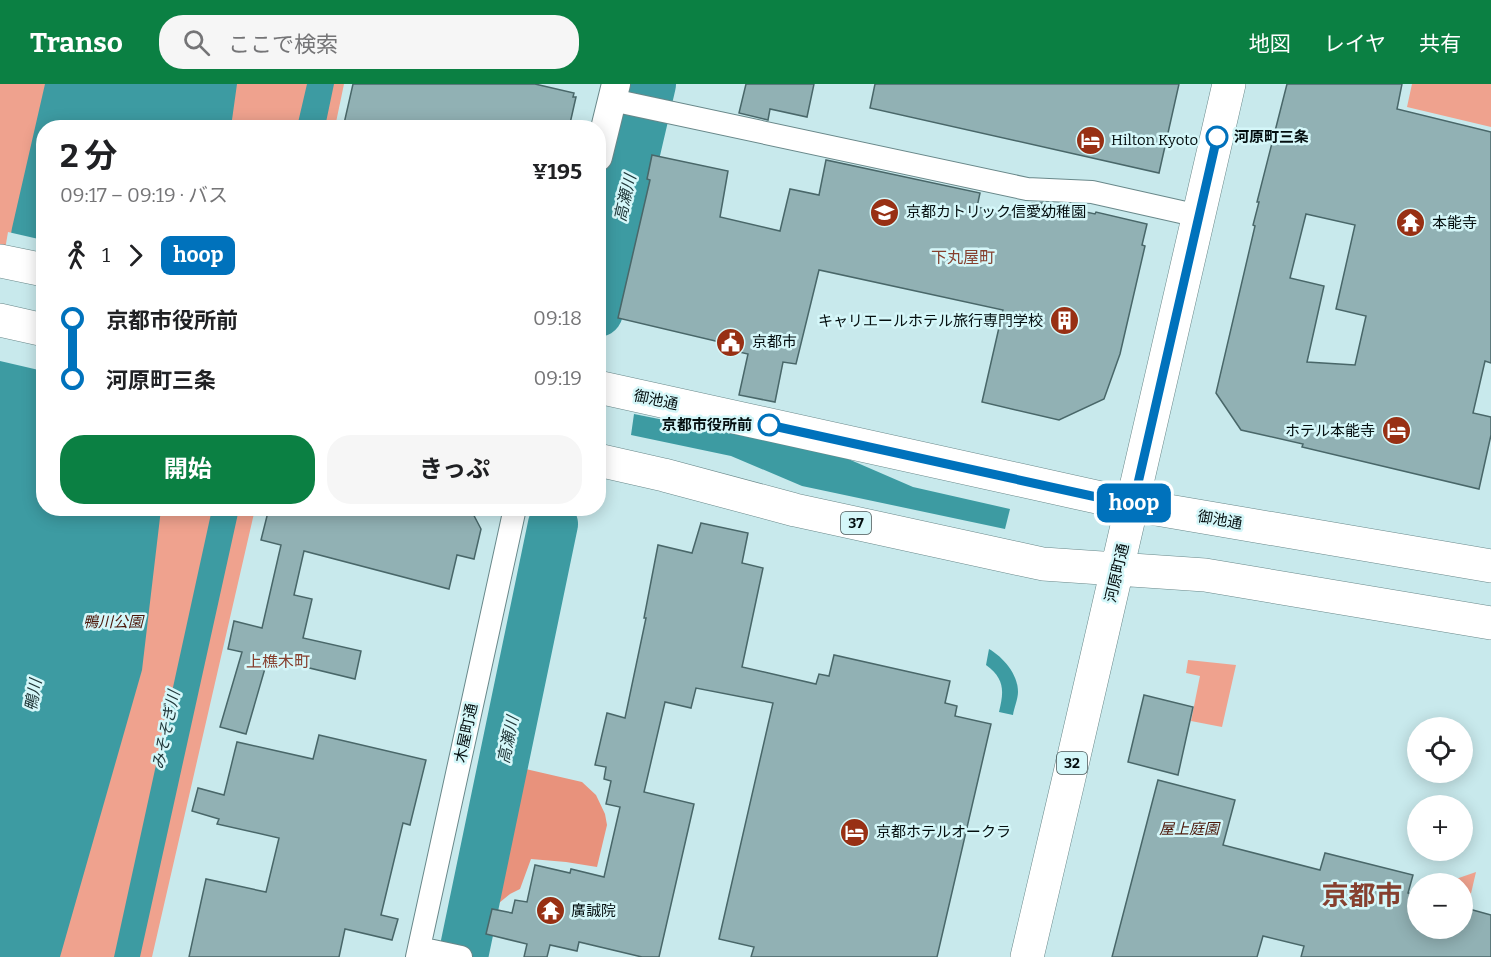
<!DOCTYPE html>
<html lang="ja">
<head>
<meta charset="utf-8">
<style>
  body { margin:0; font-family:Bitter,"Noto Sans JP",serif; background:#f6f6f6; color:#202124; height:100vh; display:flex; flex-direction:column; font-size:22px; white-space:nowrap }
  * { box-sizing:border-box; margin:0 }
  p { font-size:20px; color:#757577 }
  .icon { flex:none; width:33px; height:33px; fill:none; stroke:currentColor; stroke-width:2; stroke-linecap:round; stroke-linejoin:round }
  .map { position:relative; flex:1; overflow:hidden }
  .drawer { position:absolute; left:36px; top:36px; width:570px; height:396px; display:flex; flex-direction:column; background:#fff; border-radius:24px; box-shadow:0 3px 15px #0003 }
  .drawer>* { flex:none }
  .badge { padding:0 12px; border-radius:9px; font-size:21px; line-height:39px }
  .buttons { position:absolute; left:1407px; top:633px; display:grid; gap:12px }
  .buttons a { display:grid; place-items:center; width:66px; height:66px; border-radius:50%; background:#fff; box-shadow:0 3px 15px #0003; font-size:30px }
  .map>.badge { position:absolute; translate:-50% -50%; box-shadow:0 0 0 3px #fff }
  .legs { display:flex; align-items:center; gap:9px; height:66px; padding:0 24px; font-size:20px }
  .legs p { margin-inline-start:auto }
  .headline { display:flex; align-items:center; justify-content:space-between; height:102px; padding:0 24px }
  h1 { font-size:33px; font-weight:700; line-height:45px }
  .button { display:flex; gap:12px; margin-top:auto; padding:12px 24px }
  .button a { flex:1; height:69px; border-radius:24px; background:#0b8043; color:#fff; font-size:24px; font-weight:700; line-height:69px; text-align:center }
  .button a+a { background:#f6f6f6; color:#202124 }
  ul { padding:0 24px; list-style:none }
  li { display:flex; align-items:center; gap:21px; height:60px; font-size:22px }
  li i { display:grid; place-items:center; width:9px; height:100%; margin:0 8px; background:currentColor }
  li i::after { content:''; width:15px; height:15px; margin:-8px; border:4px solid; border-radius:50%; background:#fff }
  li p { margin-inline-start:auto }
  li:first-child i { background:linear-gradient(#0000 50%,currentColor 0) }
  li:last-child i { background:linear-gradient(currentColor 50%,#0000 0) }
  header { display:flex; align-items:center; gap:36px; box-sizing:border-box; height:84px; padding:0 30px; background:#0b8043; color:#fff }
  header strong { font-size:28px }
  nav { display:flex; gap:33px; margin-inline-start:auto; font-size:21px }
  .search { width:420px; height:54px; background:#f6f6f6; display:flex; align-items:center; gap:15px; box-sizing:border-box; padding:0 21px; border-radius:24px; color:#757577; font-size:22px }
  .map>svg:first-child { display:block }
  .green { fill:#efa28e }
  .forest { fill:#e8927c }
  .water { fill:#3d9ba2 }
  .pier { fill:#c8e9ec }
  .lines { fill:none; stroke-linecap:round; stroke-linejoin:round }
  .river { stroke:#3d9ba2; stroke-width:50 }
  .building { fill:#91b1b4; stroke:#496769; stroke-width:1.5; fill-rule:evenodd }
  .minor-casing { stroke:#69888a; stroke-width:24 }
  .tertiary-casing { stroke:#69888a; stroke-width:30 }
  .primary-casing { stroke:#69888a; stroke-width:34 }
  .minor { stroke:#fff; stroke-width:22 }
  .tertiary { stroke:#fff; stroke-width:28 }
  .primary { stroke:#fff; stroke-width:33 }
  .line-1-casing { stroke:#fff; stroke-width:14 }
  .line-1 { stroke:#0072bc; stroke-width:9 }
  .stop-1-dot { fill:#fff; stroke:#0072bc; stroke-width:3 }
  .labels { text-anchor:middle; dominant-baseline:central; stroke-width:5; stroke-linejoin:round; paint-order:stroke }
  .shield { fill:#d5f7f9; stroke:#435455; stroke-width:1.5 }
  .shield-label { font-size:14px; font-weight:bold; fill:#040e0f }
  .stop-label { font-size:15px; font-weight:bold; fill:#040e0f; stroke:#d5f7f9; text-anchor:start }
  .poi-label { font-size:15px; fill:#040e0f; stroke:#d5f7f9; text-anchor:start }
  .street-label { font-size:15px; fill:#040e0f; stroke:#d5f7f9 }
  .park-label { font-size:15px; font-style:italic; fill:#4b1608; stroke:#d5f7f9 }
  .water-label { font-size:16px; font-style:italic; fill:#1f3537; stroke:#d5f7f9 }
  .neighbourhood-label { font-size:16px; fill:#86402f; stroke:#d5f7f9 }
  .town-label { font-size:27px; font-weight:bold; fill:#86402f; stroke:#d5f7f9 }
</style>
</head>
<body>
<header>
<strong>Transo</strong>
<div class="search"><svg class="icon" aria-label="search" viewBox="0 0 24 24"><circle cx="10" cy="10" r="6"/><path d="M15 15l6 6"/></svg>ここで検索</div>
<nav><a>地図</a><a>レイヤ</a><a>共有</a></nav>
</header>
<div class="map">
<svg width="1491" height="873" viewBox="0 0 1491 873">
  <rect width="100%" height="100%" fill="#c8e9ec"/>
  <path class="green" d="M0 0H344L335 43 44 44V424L255 425 152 873H0Z
    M1412 0H1491V43L1407 23Z
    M1188 576 1236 581 1222 643 1191 637 1200 592 1186 589Z
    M1476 788 1469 818 1463 816 1462 800 1419 799 1420 798 1453 796Z"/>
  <path class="forest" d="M517 683 582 698 596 711 605 730 607 741 597 783 566 778 531 775 520 805 510 810 499 819 488 812 507 720Z"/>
  <path class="water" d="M45 0H237L231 43 44 44V424L161 425 142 586 60 873H0V213L12 144Z
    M307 0H334L325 43H297Z
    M634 330 839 371 913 403 1010 425 1005 445 802 402 731 372 631 351Z
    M212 425H239L140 873H114Z
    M989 565C1003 573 1018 590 1018 608 1018 615 1014 624 1013 631L999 628C1004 607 1005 595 986 581Z"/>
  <path class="pier" d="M8 148 43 156V287L0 277V195Z"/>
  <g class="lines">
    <path class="river" d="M598 228 651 0
      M463 873 553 440"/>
  </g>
  <path class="building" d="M353 0H535L574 9 573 13H576L569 44H343Z
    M746 0H814L807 33 770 25 768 36 739 29Z
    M875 0H1179L1159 89 870 24Z
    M1287 0H1402L1397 25 1491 48V279L1485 277 1473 329 1491 333V351L1479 405 1302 363 1303 360 1241 346 1216 309 1255 142 1253 141 1259 118H1257ZM1306 130 1355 141 1336 225 1366 232 1355 281 1307 278 1324 202 1290 194Z
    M652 71 728 87 720 133 780 147 790 105 819 111 826 76 980 109 977 123 1028 135 1032 119H1044L1095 130 1096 128 1147 140 1142 161 1145 162 1120 270 1104 315 1059 336 982 318 1003 226 819 186 796 280 783 278 775 318 739 311 748 270 722 264 724 259 618 234 650 96 647 95Z
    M269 424H470L481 445 474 475 457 471 449 505 304 467 294 511 312 515 303 554 361 567 355 595 268 574 246 650 220 643 242 568 228 565 234 537 262 544 281 461 261 456Z
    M701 439 748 449 742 479 763 484 742 583 816 600 819 590 829 592 834 571 950 597 945 619 957 622 955 632 991 640 937 873H751L754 863 719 855 773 619 696 604 691 624 665 618 644 708 694 720 659 873H642L579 858 577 867 550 861 547 873H524L527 860 486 850 492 825 512 829 515 816 527 818 535 781 570 789 571 785 604 793 620 723 606 720 611 697 604 695 606 683 595 681 607 629 625 634 646 534H644L658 461 692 469Z
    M1144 611 1193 623 1178 691 1128 678Z
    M319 651 426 676 410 741 403 739 381 831 398 835 392 856 345 845 339 873H189L206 795 266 808 279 754 217 740 219 735 192 727 198 704 224 711 237 658 313 675Z
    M1158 696 1235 716 1223 761 1320 786 1325 769 1413 791 1408 809 1418 812V844H1462V823L1491 831V873H1301L1304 862 1263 852 1257 873H1112Z"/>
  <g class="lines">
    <defs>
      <path id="minor" d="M612 16 1027 105 1092 108 1199 132
        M419 864 461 873
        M417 873 515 424"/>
      <path id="tertiary" d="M598 73 616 0"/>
      <path id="primary" d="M0 177 44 186
        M0 236 44 246
        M598 303 1133 421 1491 482
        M598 376 664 391 795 426 1043 480 1205 491 1491 539
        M1027 873C1095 582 1164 291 1229 0"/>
    </defs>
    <use href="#minor" class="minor-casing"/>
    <use href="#tertiary" class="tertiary-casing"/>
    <use href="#primary" class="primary-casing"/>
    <use href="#minor" class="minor"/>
    <use href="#tertiary" class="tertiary"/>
    <use href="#primary" class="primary"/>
  </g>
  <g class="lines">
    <defs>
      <path id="line-1" d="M769 341 1133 421 1217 53"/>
    </defs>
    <use href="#line-1" class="line-1-casing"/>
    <use href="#line-1" class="line-1"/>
  </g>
  <defs>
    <symbol id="hotel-disc" viewBox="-11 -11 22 22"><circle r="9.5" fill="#983014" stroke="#d5f7f9"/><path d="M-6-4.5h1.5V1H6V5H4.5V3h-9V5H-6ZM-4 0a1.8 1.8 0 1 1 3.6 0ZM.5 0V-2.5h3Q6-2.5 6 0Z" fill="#fff"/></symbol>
    <symbol id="school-disc" viewBox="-11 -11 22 22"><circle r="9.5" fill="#983014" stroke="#d5f7f9"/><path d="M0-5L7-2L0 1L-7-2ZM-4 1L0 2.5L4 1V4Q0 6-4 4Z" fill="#fff"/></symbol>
    <symbol id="temple-disc" viewBox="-11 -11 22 22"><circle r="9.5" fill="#983014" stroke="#d5f7f9"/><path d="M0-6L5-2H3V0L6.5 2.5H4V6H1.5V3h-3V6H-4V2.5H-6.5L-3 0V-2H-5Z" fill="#fff"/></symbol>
    <symbol id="building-disc" viewBox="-11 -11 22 22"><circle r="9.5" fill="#983014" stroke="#d5f7f9"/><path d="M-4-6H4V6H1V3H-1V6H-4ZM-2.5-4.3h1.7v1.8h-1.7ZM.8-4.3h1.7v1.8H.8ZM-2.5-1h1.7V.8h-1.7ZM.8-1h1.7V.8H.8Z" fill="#fff"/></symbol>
    <symbol id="civic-disc" viewBox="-11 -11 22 22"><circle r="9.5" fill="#983014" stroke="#d5f7f9"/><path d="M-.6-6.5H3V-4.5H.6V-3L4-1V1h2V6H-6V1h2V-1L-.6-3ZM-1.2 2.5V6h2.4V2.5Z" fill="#fff"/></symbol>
  </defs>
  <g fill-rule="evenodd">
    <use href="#hotel-disc" x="1074" y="40" width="33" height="33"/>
    <use href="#school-disc" x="868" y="112" width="33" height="33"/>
    <use href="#temple-disc" x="1394" y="122" width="33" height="33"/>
    <use href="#building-disc" x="1048" y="220" width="33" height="33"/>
    <use href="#civic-disc" x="714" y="242" width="33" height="33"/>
    <use href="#hotel-disc" x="1380" y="330" width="33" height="33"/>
    <use href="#hotel-disc" x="838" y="732" width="33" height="33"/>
    <use href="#temple-disc" x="534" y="810" width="33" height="33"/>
  </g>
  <g class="stop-1-dot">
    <circle cx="1217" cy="53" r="10"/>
    <circle cx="769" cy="341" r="10"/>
  </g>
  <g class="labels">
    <g class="shield">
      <rect x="841" y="428" width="30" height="22" rx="4.5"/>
      <rect x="1057" y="668" width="30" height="22" rx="4.5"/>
    </g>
    <g class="shield-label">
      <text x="856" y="439">37</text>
      <text x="1072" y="679">32</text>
    </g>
    <g class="stop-label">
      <text x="1234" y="53">河原町三条</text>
      <text x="752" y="341" text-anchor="end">京都市役所前</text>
    </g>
    <g class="poi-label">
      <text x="1111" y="56">Hilton Kyoto</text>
      <text x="906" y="128">京都カトリック信愛幼稚園</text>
      <text x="1432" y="139">本能寺</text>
      <text x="1043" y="237" text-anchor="end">キャリエールホテル旅行専門学校</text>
      <text x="752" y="258">京都市</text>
      <text x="1375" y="347" text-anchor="end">ホテル本能寺</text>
      <text x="876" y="748">京都ホテルオークラ</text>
      <text x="571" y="827">廣誠院</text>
    </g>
    <g class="street-label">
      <text transform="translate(656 316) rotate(12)">御池通</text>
      <text transform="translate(1220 436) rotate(10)">御池通</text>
      <text transform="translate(1117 489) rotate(-77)">河原町通</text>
      <text transform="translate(466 649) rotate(-78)">木屋町通</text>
    </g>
    <g class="park-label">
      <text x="113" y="538">鴨川公園</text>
      <text x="1189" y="745">屋上庭園</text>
    </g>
    <g class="water-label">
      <text transform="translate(625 114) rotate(-77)">高瀬川</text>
      <text transform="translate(33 611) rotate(-80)">鴨川</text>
      <text transform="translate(166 646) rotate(-78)">みそそぎ川</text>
      <text transform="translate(508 656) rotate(-78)">高瀬川</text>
    </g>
    <g class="neighbourhood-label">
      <text x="963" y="173">下丸屋町</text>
      <text x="278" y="577">上樵木町</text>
    </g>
    <g class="town-label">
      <text x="1362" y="812">京都市</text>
    </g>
  </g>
</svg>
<div class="buttons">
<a><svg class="icon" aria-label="locate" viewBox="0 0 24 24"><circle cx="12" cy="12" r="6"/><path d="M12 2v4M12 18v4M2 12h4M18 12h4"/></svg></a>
<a>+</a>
<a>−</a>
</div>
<b class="badge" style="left:1134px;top:419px;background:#0072bc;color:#fff">hoop</b>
<section class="drawer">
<div class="headline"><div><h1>2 分</h1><p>09:17 – 09:19 · バス</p></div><b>¥195</b></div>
<div class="legs"><svg class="icon" aria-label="walk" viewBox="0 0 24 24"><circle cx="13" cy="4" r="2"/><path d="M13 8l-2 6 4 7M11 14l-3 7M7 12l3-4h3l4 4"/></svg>1<svg class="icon" aria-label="forward" viewBox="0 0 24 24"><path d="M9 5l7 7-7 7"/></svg><b class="badge" style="background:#0072bc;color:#fff">hoop</b></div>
<ul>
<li><i style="color:#0072bc"></i><b>京都市役所前</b><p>09:18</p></li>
<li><i style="color:#0072bc"></i><b>河原町三条</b><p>09:19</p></li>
</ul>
<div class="button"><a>開始</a><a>きっぷ</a></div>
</section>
</div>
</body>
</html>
